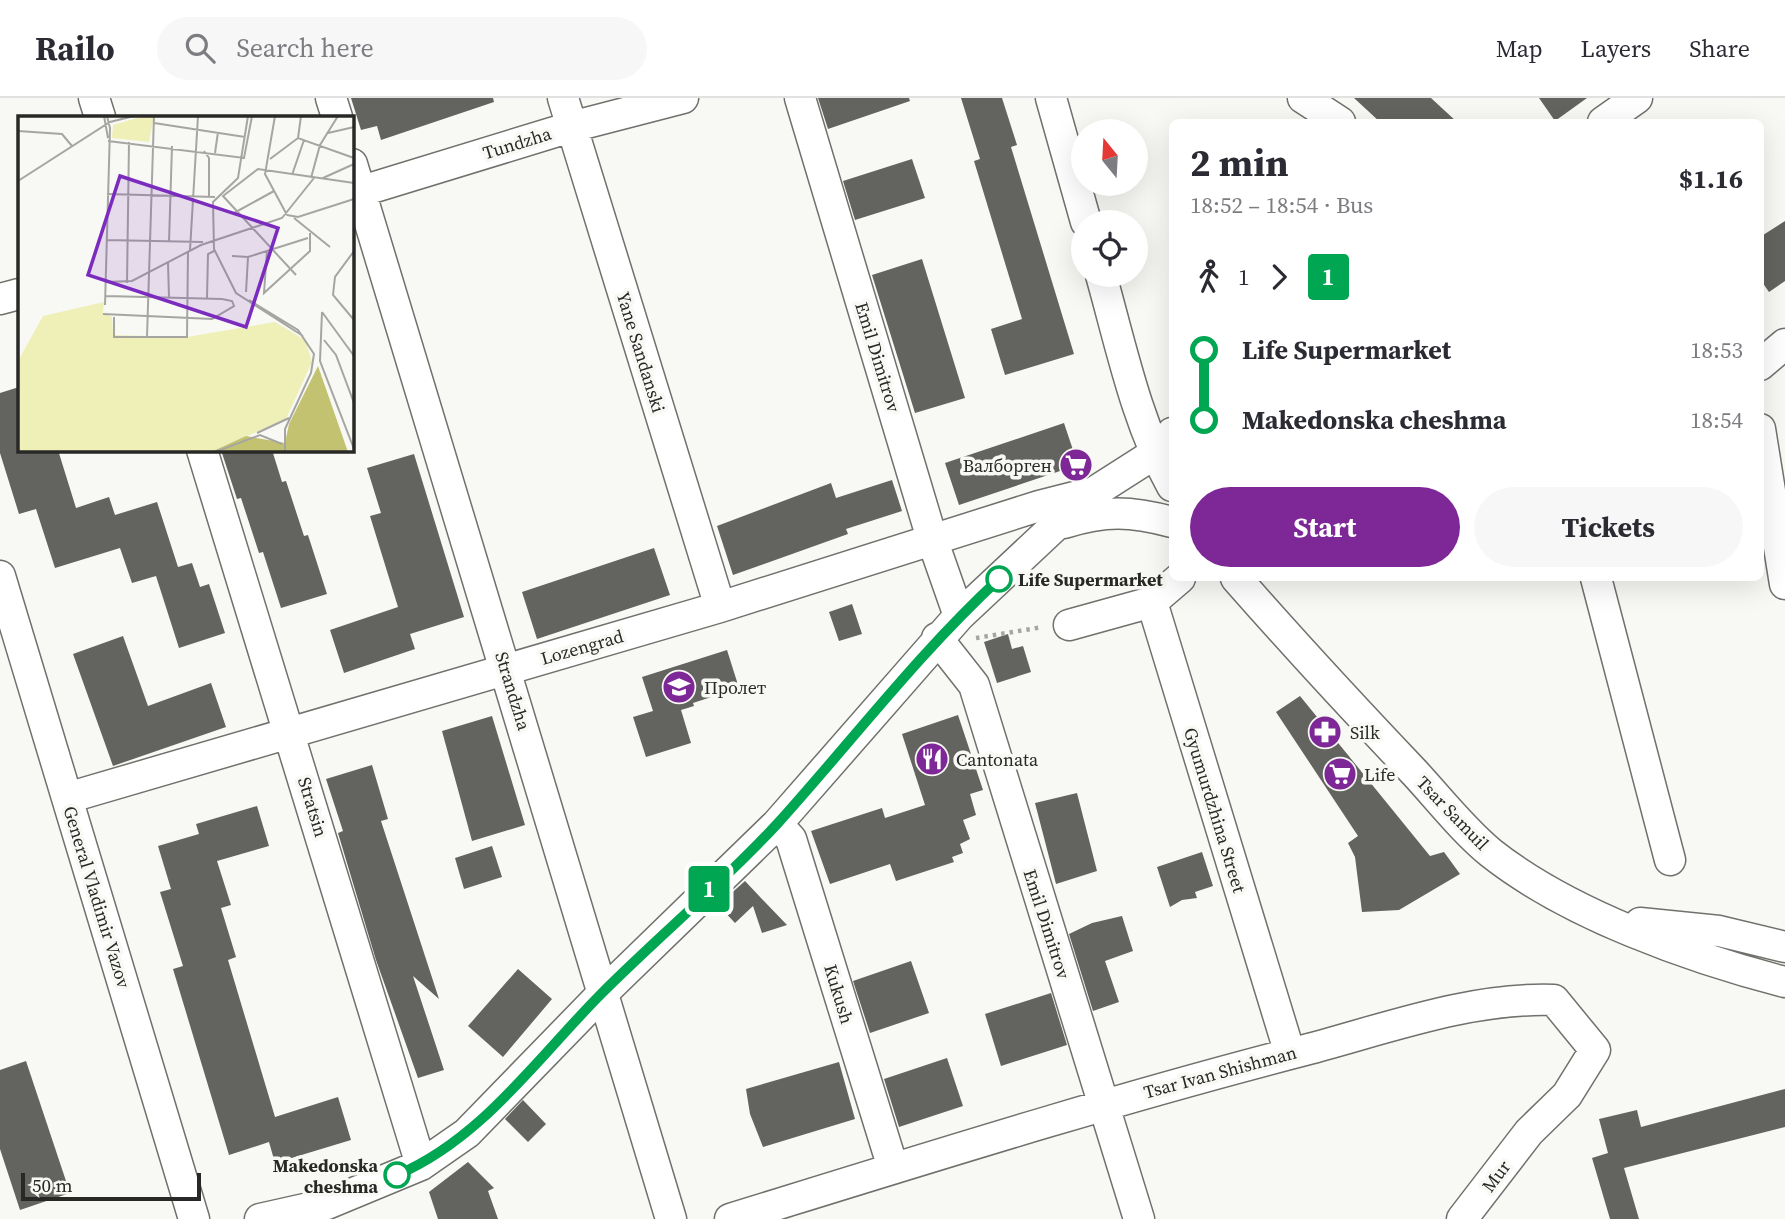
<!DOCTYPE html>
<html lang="en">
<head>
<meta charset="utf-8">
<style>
  body { margin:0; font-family:"Source Serif 4",serif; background:#f7f7f7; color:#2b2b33; height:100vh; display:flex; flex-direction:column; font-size:26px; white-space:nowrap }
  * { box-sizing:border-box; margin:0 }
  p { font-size:23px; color:#7c7c81 }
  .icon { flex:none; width:38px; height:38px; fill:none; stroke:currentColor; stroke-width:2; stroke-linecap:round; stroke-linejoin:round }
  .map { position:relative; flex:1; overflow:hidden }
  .panel { position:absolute; left:1169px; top:21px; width:595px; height:462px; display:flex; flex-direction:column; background:#fff; border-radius:10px; box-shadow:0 7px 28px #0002 }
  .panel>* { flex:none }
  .badge { padding:0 14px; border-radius:5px; font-size:24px; line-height:46px }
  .needle { width:46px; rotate:342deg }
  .buttons { position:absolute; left:1071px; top:21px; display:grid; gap:14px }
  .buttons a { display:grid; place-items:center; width:77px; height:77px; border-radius:50%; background:#fff; box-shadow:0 7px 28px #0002; font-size:35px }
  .scale { position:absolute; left:21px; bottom:18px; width:180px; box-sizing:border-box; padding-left:7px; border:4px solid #282827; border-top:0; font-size:19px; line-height:24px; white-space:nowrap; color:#282827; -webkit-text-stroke:5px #f8f9f4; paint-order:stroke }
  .map>.badge { position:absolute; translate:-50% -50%; box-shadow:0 0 0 4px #fff }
  .legs { display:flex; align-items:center; gap:10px; height:77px; padding:0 21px; font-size:23px }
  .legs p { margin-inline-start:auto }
  .overview { display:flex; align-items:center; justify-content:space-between; height:119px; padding:0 21px }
  h1 { font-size:38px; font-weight:700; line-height:52px }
  .cta { display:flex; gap:14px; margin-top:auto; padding:14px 21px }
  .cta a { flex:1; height:80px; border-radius:42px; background:#7e2897; color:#fff; font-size:28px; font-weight:700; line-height:80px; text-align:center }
  .cta a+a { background:#f7f7f7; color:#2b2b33 }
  ul { padding:0 21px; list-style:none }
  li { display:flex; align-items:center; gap:24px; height:70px; font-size:26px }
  li i { display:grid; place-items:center; width:10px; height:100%; margin:0 9px; background:currentColor }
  li i::after { content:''; width:18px; height:18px; margin:-9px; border:5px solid; border-radius:50%; background:#fff }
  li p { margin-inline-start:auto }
  li:first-child i { background:linear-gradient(#0000 50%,currentColor 0) }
  li:last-child i { background:linear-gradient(currentColor 50%,#0000 0) }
  header { display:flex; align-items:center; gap:42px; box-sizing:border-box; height:98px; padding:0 35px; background:#fff; border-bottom:2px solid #e1e1e2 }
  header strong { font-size:33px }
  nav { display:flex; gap:38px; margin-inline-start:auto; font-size:24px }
  .search { width:490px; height:63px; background:#f7f7f7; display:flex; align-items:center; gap:18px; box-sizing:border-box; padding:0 24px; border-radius:38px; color:#7c7c81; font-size:26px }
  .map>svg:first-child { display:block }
  .building { fill:#63635f }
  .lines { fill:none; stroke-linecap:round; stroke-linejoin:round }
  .minor-casing { stroke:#70706c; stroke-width:33 }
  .path { stroke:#a5a5a2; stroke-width:4.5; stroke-dasharray:3.5 5; stroke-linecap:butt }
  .minor { stroke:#fff; stroke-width:30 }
  .line-1-casing { stroke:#fff; stroke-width:16 }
  .line-1 { stroke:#00a651; stroke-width:10 }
  .stop-1-dot { fill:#fff; stroke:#00a651; stroke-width:3.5 }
  .labels { text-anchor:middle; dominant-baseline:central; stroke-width:7; stroke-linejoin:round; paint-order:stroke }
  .street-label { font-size:18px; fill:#282827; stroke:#f8f9f4 }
  .poi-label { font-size:18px; fill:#282827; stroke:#f8f9f4; text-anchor:start }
  .stop-label { font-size:18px; font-weight:bold; fill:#282827; stroke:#f8f9f4; text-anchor:start }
  .inset-road { fill:none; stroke:#a5a5a2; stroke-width:2 }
  .view { fill:#7b2cbf; fill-opacity:0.15; stroke:#7b2cbf; stroke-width:3.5 }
  .inset-edge { fill:none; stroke:#282827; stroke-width:3.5 }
</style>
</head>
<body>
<header>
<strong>Railo</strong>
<div class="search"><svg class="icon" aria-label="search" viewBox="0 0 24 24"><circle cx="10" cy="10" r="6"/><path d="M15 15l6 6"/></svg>Search here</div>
<nav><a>Map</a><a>Layers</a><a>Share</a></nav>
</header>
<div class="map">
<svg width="1785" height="1121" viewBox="0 0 1785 1121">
  <rect width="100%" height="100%" fill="#f8f9f4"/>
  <path class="building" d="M351 0H493L494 4 381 42 377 28 361 32Z
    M818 0H909L910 3 828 31Z
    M961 0H1002L1017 47 1011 49 1074 256 1005 277 991 231 1022 221 974 63 980 61Z
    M1354 0H1431L1457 24H1380Z
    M1539 0H1587L1555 23Z
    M912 61 925 100 855 122 843 83Z
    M1785 123V183L1769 194 1760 181V139Z
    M922 161 965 300 915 315 872 177Z
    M19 289V352H58L76 410 109 399 115 417 157 404 178 469 192 465 200 489 209 486 225 535 179 550 156 478 132 485 120 450 55 470 36 411 19 416 0 355V295Z
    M1064 325 1078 367 959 407 945 365Z
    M221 352H272L282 384 286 383 304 438 308 437 327 496 281 510 263 454 259 455 241 400 237 401Z
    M414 356 464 519 410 536 415 551 344 575 330 532 398 509 370 418 381 415 367 370Z
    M892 382 902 413 846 431 848 436 733 477 717 428 831 385 836 400Z
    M654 450 670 497 537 541 522 494Z
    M852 506 862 536 839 543 829 514Z
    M1008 536 1012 551 1023 548 1031 574 997 585 984 544Z
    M123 538 148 608 211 585 226 629 113 668 73 556Z
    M727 552 739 590 693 605 694 608 681 612 691 645 646 659 633 619 653 613 642 579Z
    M1300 598 1430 758 1444 754 1460 776 1399 812 1362 814 1355 759 1348 745 1358 738 1276 614Z
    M958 617 983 692 970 696 976 717 963 722 970 741 960 746 963 755 952 759 954 764 896 783 890 766 830 786 811 733 882 710 885 720 925 707 902 636Z
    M492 618 525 727 472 743 442 633Z
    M372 667 388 721 381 723 439 901 413 878 444 972 418 980 376 862 338 735 343 733 326 681Z
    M1077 695 1097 773 1056 786 1035 705Z
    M257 708 269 748 217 763 231 807 221 810 236 859 228 862 275 1019 338 999 351 1042 275 1065 269 1044 229 1057 173 871 183 868 160 794 171 791 158 748 199 736 196 726Z
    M492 748 502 779 464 791 455 760Z
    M1202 754 1213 788 1195 794 1197 800 1182 802 1170 809 1157 769Z
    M745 783 761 800 787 827 762 835 753 808 735 825 718 807Z
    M1122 818 1133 853 1105 863 1119 904 1093 913 1069 836 1092 825Z
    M911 863 929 915 870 935 853 883Z
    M518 871 552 901 503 959 468 928Z
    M1051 895 1067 947 1001 968 985 916Z
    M947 960 963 1008 899 1029 884 981Z
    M26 963 70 1095 20 1112 0 1051V972Z
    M839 964 855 1021 763 1049 750 1016 746 991Z
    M1785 991V1029L1624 1070 1639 1121H1610L1592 1060 1608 1055 1599 1021 1637 1012 1641 1029Z
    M523 1002 546 1026 528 1044 505 1021Z
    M468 1064 494 1090 488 1093 498 1121H438L429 1094Z"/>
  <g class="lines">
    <defs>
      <path id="minor" d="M94 0 100 19
        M331 0 337 19
        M563 0 720 509
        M800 0 932 441 959 518
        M1051 0 1086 124
        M1303 0 1340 24
        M1603 24 1637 0
        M352 66 671 1121
        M352 96 571 29 683 0
        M1101 177C1121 248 1136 323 1172 388
        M0 201 19 196
        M1760 267 1785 246
        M1760 331 1785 486
        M202 352 421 1067
        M1064 425C1105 412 1131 413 1172 424
        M0 478 194 1121
        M1180 480 1152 504 1290 956
        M1236 480C1294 546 1354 611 1415 675 1439 701 1463 732 1491 755 1568 816 1691 860 1785 884
        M1596 480 1670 762
        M1069 527 1152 504
        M937 540 974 587 1139 1121
        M67 700 720 509 1039 408 1090 395
        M777 726 791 741 893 1070
        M1640 825 1719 833 1785 849
        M260 1121 327 1106 421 1067 467 1035 603 895 777 726 959 518 1054 429 1096 393 1154 356 1172 335
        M730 1121C921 1062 1111 1002 1305 952 1385 931 1470 899 1554 902L1595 952 1567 997 1529 1034 1462 1121"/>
    </defs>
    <use href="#minor" class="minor-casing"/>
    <path class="path" d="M976 540 1043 529"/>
    <use href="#minor" class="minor"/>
  </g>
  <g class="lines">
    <defs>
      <path id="line-1" d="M397 1077C482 1041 539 958 602 895 660 837 723 785 778 725 852 643 918 556 999 481"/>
    </defs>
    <use href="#line-1" class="line-1-casing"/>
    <use href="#line-1" class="line-1"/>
  </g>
  <defs>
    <symbol id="supermarket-disc" viewBox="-11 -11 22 22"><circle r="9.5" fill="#7e2897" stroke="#f8f9f4"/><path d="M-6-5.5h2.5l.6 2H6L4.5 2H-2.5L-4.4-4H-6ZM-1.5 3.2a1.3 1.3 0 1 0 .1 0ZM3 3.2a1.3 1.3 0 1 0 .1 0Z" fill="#fff"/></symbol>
    <symbol id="school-disc" viewBox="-11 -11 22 22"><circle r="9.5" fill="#7e2897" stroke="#f8f9f4"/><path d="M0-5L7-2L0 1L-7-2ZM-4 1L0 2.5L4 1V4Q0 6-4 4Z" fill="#fff"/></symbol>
    <symbol id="pharmacy-disc" viewBox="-11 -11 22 22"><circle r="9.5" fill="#7e2897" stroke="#f8f9f4"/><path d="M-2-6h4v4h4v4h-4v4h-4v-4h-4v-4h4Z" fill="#fff"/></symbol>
    <symbol id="restaurant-disc" viewBox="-11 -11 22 22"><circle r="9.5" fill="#7e2897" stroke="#f8f9f4"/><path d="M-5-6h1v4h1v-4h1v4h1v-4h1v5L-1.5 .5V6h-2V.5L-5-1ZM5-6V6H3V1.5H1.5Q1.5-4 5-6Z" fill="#fff"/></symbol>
  </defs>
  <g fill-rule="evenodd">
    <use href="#supermarket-disc" x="1057" y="348" width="38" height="38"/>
    <use href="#school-disc" x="660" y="570" width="38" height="38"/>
    <use href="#pharmacy-disc" x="1306" y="615" width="38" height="38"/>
    <use href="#restaurant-disc" x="913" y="642" width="38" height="38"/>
    <use href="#supermarket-disc" x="1321" y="657" width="38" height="38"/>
  </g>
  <g class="stop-1-dot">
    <circle cx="999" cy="481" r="12"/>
    <circle cx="397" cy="1077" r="12"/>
  </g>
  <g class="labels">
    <g class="street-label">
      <text transform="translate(517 45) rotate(-17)">Tundzha</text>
      <text transform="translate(641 254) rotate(73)">Yane Sandanski</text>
      <text transform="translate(878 259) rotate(73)">Emil Dimitrov</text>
      <text transform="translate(582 549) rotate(-16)">Lozengrad</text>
      <text transform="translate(513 593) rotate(73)">Strandzha</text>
      <text transform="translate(313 709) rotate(73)">Stratsin</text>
      <text transform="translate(1215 712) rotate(73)">Gyumurdzhina Street</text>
      <text transform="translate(1453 715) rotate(46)">Tsar Samuil</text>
      <text transform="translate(97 799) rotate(73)">General Vladimir Vazov</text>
      <text transform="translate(1047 826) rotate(72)">Emil Dimitrov</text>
      <text transform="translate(839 896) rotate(73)">Kukush</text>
      <text transform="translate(1220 974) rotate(-15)">Tsar Ivan Shishman</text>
      <text transform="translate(1496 1078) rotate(-53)">Mur</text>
    </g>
    <g class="poi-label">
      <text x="1052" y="367" text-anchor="end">Валборген</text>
      <text x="704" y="589">Пролет</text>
      <text x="1350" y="634">Silk</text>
      <text x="956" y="661">Cantonata</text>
      <text x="1364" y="676">Life</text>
    </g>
    <g class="stop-label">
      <text x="1018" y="481">Life Supermarket</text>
      <text x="378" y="1067" text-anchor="end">Makedonska<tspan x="378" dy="21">cheshma</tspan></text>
    </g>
  </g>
  <g transform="translate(18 18)">
    <rect width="336" height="336" fill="#f8f9f4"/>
    <path d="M126 0H136L131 26 94 22 95 9ZM86 186 85 197 94 201 95 219 169 221 257 206 287 224 294 246 268 303 193 336H0V245L25 200Z" fill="#efefb8"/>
    <path d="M300 250 330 336H193L228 320 267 327 271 308Z" fill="#c3c270"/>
    <path class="inset-road" d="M86 0 90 22M230 0 220 62 195 86 196 133 218 177 285 220M257 0 247 58 269 99M136 7 227 21M0 15 44 18 54 30M310 17 336 11M280 22 283 0M90 25 226 42 234 0M186 35 191 42V80M197 37 200 16M252 43 280 22 336 42M274 59 286 24M293 62 302 29 320 0M305 62 336 48M0 65 92 6 116 0M89 78 197 81M216 97 256 75M269 99 280 101 336 83M276 102 312 131M88 124 185 126M151 126 154 30M172 134 180 0M249 135 246 177 292 135V117M336 135 317 161 315 179 336 204M214 140 230 141 290 122M150 147 151 181M278 159 205 80 240 53 336 67M87 166 114 165 183 129 264 102 296 62M109 167 111 26M228 176 230 141M189 182 190 138 196 135M231 184 280 214 296 238 293 257 267 313V336M87 189 92 12 89 0M304 196 302 245 336 333M304 196 336 240M85 198 194 203 216 190 214 185 204 183 88 180M96 201V221H169L170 135M129 221 136 0M306 224 318 239 336 287M239 317 271 302M197 336 242 319 264 328"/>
    <path class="view" d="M102 60 260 112 228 211 70 159Z"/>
    <rect width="336" height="336" class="inset-edge"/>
  </g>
</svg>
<div class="buttons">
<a><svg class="needle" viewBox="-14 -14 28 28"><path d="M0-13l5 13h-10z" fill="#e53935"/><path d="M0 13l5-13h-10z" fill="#7c7c81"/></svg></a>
<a><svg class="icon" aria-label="locate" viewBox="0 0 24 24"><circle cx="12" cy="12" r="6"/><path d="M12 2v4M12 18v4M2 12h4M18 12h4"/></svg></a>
</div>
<div class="scale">50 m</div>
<b class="badge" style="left:709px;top:791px;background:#00a651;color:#fff">1</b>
<section class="panel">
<div class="overview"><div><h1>2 min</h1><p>18:52 – 18:54 · Bus</p></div><b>$1.16</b></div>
<div class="legs"><svg class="icon" aria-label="walk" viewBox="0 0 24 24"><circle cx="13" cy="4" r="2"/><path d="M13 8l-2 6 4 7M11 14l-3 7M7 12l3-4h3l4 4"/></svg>1<svg class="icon" aria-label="forward" viewBox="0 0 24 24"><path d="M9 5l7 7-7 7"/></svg><b class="badge" style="background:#00a651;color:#fff">1</b></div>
<ul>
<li><i style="color:#00a651"></i><b>Life Supermarket</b><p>18:53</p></li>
<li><i style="color:#00a651"></i><b>Makedonska cheshma</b><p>18:54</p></li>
</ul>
<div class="cta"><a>Start</a><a>Tickets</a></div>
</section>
</div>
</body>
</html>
